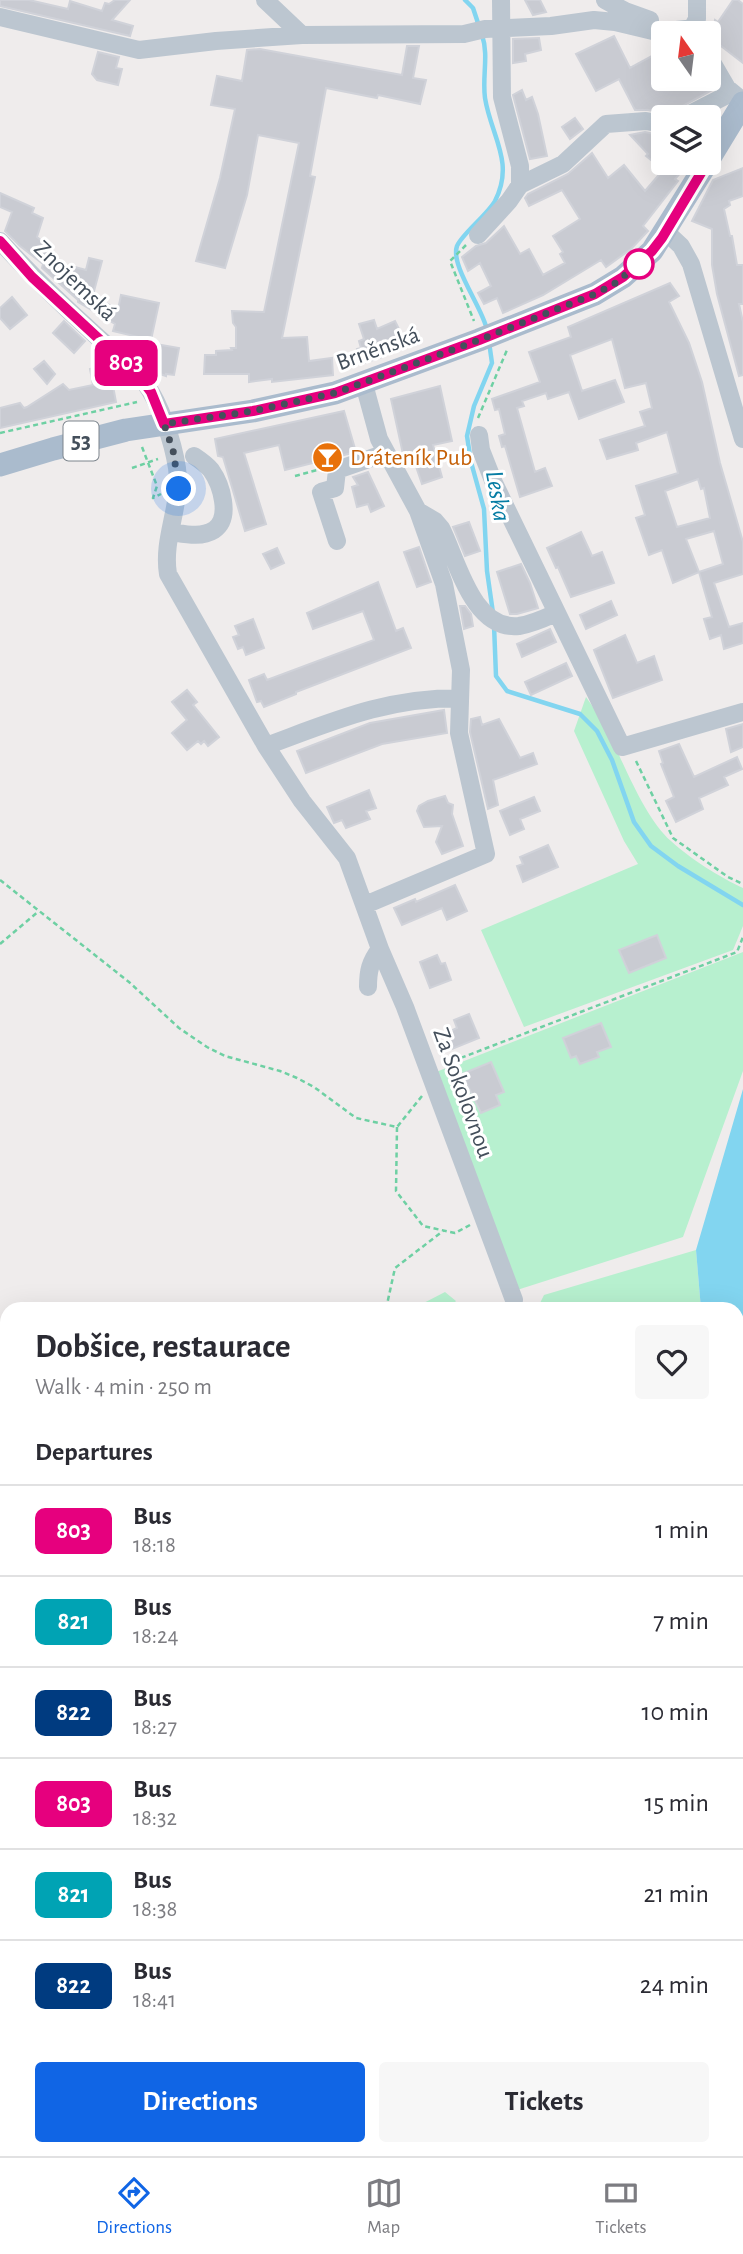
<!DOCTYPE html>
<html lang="en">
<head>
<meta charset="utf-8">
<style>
  body { margin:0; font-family:"Alegreya Sans",sans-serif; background:#f7f7f7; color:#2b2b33; height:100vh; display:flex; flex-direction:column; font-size:26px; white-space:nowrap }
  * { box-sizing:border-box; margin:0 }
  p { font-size:23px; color:#7c7c81 }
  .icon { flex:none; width:38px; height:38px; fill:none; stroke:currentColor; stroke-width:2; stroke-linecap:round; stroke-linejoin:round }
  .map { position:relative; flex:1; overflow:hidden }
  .drawer { position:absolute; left:0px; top:1302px; width:744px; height:854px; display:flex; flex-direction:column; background:#fff; border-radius:21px 21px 0 0; box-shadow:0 7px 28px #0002 }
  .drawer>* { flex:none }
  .badge { padding:0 14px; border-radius:10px; font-size:24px; line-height:46px }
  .needle { width:46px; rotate:346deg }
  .fabs { position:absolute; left:651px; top:21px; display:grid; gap:14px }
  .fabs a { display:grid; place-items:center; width:70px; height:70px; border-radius:7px; background:#fff; box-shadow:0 7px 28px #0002; font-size:35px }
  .you { position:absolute; width:35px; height:35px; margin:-18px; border:5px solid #fff; border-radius:50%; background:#1a73e8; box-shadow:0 0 0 10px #1a73e833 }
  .map>.badge { position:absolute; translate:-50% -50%; box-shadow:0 0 0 4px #fff }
  h2 { padding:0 35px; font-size:26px; line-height:63px }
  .round { display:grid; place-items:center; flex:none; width:74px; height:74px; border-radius:7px; background:#f7f7f7 }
  .summary { display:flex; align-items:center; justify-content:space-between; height:119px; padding:0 35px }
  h1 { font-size:33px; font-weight:600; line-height:52px }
  .action { display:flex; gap:14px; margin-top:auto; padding:14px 35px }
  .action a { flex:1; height:80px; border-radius:7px; background:#1065e5; color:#fff; font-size:28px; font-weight:600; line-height:80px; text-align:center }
  .action a+a { background:#f7f7f7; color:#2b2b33 }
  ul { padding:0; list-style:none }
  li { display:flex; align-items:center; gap:21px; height:91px; padding:0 35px; border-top:2px solid #e1e1e2 }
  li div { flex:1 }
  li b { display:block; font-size:26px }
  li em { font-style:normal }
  li .badge { min-width:77px; font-weight:700; text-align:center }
  .dock { display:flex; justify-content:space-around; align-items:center; height:98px; border-top:2px solid #e1e1e2; background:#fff; font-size:19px; color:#7c7c81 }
  .dock a { display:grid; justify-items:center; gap:4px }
  .dock .on { color:#1065e5 }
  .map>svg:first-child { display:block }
  .green { fill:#b7f0cf }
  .water { fill:#82d5f0 }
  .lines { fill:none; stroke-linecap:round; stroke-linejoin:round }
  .stream { stroke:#82d5f0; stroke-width:4.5 }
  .building { fill:#c9cbd2; stroke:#d0d2d9; stroke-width:2; fill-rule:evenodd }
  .path { stroke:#6ed0a3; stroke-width:2.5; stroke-dasharray:5 3.5; stroke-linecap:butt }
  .minor { stroke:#bcc6d0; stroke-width:18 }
  .major { stroke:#aabbcd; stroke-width:23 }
  .line-casing { stroke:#fff; stroke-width:16 }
  .line { stroke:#e6007e; stroke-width:10 }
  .walk { stroke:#444f5b; stroke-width:7; stroke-dasharray:0 12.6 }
  .stop-dot { fill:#fff; stroke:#e6007e; stroke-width:3.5 }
  .labels { text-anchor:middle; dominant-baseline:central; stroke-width:6; stroke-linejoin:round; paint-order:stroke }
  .shield { fill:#fff; stroke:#7c848c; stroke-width:2 }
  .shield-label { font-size:23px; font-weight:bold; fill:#444f5b }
  .street-label { font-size:24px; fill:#444f5b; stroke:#fff }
  .food-label { font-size:24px; fill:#c56008; stroke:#fff; text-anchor:start }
  .water-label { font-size:26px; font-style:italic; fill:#067da4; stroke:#fff }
</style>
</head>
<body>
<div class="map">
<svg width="743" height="2156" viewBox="0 0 743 2156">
  <rect width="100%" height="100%" fill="#efecec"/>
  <path class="green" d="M586 697C593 707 601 718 607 729 622 760 645 819 671 841 689 858 721 878 743 888V926L733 950 524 1027 481 930 638 864 624 841 574 731Z
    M743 952V1071L683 1237 517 1290 436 1072Z
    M696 1250 701 1309H539L538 1307 544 1295Z
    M445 1292 456 1301 449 1309H412Z
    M743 1746V2156H479L486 2149H737V1788L740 1783Z
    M108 2149H182L176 2156H100Z
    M283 2149H382L385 2156H269Z
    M384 2149H476L465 2156H391Z"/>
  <path class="water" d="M743 1089V1746L740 1784 737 1788V1561L739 1537 737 1520V1309H701L696 1250Z
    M182 2149H283L269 2156H176Z"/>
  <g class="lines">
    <path class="stream" d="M465 0 473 8 479 26
      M482 35C489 55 482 77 485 98 491 136 515 162 495 201 487 215 462 234 457 246 450 266 483 308 487 330
      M489 342 492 363 474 406 467 436 471 462 484 509 487 571 493 613
      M494 625 496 676 507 691 580 714 597 731 612 760 634 822 651 846 678 866 743 905"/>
  </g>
  <path class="building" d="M0 0H29L68 9 70 1 102 11 105 3 109 4 115 0H130L112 20 133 26 130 36 0 6Z
    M525 0H540L546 12 533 15Z
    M733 0H738L743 4V63L712 39 715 20 718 22Z
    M614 36 630 68 663 50V79H708L714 89 668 114 648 110H635L619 79 596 91 576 54Z
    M539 38 541 50 525 54 526 61 513 63V39Z
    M407 46H419L413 78 426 80 420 104 378 95 377 98 326 88 310 176 315 177 282 338 307 337 309 361 332 358 333 375 272 382V379L249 382V374H204L205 355H216V351L232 350 231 348H236V327L233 323 232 311 264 312 299 143 258 135 247 195 225 268 196 261 220 178 235 109 211 105 217 76 242 81 247 50 260 49 402 75Z
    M98 52 119 57 116 68 122 69 118 85 97 80 92 74Z
    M522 90 526 100 532 97 538 114 547 156 530 159 513 95Z
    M575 118 583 129 570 139 562 127Z
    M645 132 655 134 654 140 663 148V163H689L675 179 678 181 643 226 648 231 631 249 606 267 601 260 543 295 503 313 497 298 484 304 478 293 491 286 480 263 468 271 462 257 476 246 486 243 504 226 520 254 529 249 543 275 565 263 560 254 563 252 553 236 580 219 562 190 529 206 525 198 528 194 568 174 592 153 608 178 624 165 645 191 663 170 646 156 648 154 630 135Z
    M743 168V196L729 201 730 205 724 209 730 236H732L737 265H743V304H739L743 322V375L739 376 717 294 712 265V229L692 221 713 180Z
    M0 193 34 208 32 213 43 218 37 237 48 246 46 251 68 270 66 273 72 278 75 267 86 270 89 258 102 261 93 295 118 310 121 295 159 303 151 340 113 331 115 324 78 302V300L42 268 43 264 20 246 5 231 12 212 0 207Z
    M670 283 679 296 669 302 689 343 702 382 720 463 743 542V574L714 583 729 627 743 623V643L724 649 721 635 710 639 704 619 712 617 699 572 673 583 662 550 649 555 636 518 645 515 636 486 678 473 667 432 636 443 638 450 607 459 600 440 645 426 640 412 652 408 646 383 625 388 612 339 570 355 582 391 615 380 624 402 579 419 569 392 548 399 546 393 522 401 524 406 517 408 535 472 545 468 552 486 520 497 505 446 502 447 499 436 505 434 499 409 495 410 492 399 540 382 529 352 571 337 568 327ZM698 479 701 489 704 488 710 518 677 527 665 491ZM714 531 723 564 699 572 686 539Z
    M12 297 27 315 10 329 0 318V308Z
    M374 320 377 329 395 321 403 337 382 346 385 356 361 364 357 349 361 348 359 341 364 339 359 324Z
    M64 321 85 341 74 353 53 333Z
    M150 343 179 348 174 375 166 374V376L151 371 153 362 146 360Z
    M44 361 55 374 47 384 34 369Z
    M106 365 110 370 116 402 0 428V408L20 403 24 408 27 407 63 384 69 390 93 385 90 369Z
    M440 386 452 441 433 445 442 477 422 484 411 452 403 454 391 399Z
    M344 411 356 452 285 470 279 445 244 453 266 524 245 531 223 457 218 456 215 439Z
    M368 472 384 506 371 512 368 504 357 507 352 487 358 485 353 477Z
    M469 522 480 551 465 556 453 527Z
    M581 532 592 556 602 552 614 583 571 597 558 567 556 568 547 548Z
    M419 547 431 582 417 587 404 552Z
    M277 548 284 563 271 569 263 554Z
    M521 564 530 583 538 608 517 614H510L497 572Z
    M378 582 396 631 403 628 411 648 296 692V694L264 707 261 701 257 702 249 680 264 674 267 680 374 640 363 611 313 629 307 613Z
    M611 601 617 615 586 629 580 615Z
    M460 606H465L471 614 473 626 464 629Z
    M253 619 264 648 246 655 243 647 238 649 233 637 239 635 235 626Z
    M550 629 556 642 522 657 517 644Z
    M625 635 637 663 654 656 662 680 613 698 594 650Z
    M566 663 572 676 531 695 525 682Z
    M187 690 197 702 193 705 219 737 208 746 204 741 201 744 198 741 187 750 172 733 187 720 172 702Z
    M444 710 447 733 382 744 306 773 297 751 370 723Z
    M480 717 482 725 499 719 520 758 533 753 537 764 493 780 498 805 488 809 470 732 471 719Z
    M743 724V747L731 752 726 729Z
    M679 744 694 777 737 757 742 769 724 777 728 785 699 798 703 809 676 822 666 801 674 797 661 764 663 763 659 751Z
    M369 790 376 808 366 811 370 819 346 828 342 820 334 823 327 807Z
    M445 796 448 803 453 805 452 814 463 846 442 854 436 842 442 826 424 827 417 811 419 806 428 801Z
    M534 797 540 811 520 819 524 829 510 835 500 811Z
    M548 845 558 867 523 882 517 866 523 864 520 857Z
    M455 885 467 911 447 920 442 908 402 925 394 908 415 899 416 902Z
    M657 935 666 958 629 973 619 950Z
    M437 955 441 964 445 963 451 980 430 988 420 962Z
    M469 1014 479 1038 452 1049 451 1046 445 1043 447 1037 446 1033 457 1028 454 1020Z
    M601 1023 611 1047 597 1052 599 1057 580 1064 576 1056 571 1058 563 1038Z
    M491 1062 504 1092 496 1095 500 1105 481 1113 462 1074Z"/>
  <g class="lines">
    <path class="path" d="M466 245 450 261 474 321
      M478 418 507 350
      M0 433 137 402
      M142 447 157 486 153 498 161 494
      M132 468 158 459
      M295 476 321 469
      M636 761 673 838 728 877 743 884
      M0 880 129 982 179 1028 207 1047 225 1056 280 1071 297 1078 314 1087 356 1118 397 1127 422 1096
      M0 944 39 911
      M445 1064 737 952 743 937
      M397 1127 396 1191 423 1226 455 1233 470 1225
      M386 1309 395 1268 443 1231
      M737 1846 743 1832
      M368 2149 372 2156
      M111 2156 120 2149
      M469 2156 477 2149"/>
    <path class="minor" d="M265 0 302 35
      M501 0 502 97 520 166V185
      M605 0 625 11 650 20
      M0 17 139 50 216 41 302 35 464 34 485 29 551 26 594 20 615 22 657 32 686 29 695 33
      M691 30 697 19V0
      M709 57 727 88 743 101
      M684 117 731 93
      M520 185 563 164 606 124 646 121 663 124
      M666 232 681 246 691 264 743 439
      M478 235 509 201 520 185
      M0 241C29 273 59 302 91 331 109 348 131 364 145 383 161 405 173 442 177 468 182 506 162 538 168 574L266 746 302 801 347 858 380 949 405 1007 514 1300
      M364 384 379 439 418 511 444 584 461 670 459 733 486 854 365 905
      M479 435 481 450 494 483 622 747 743 712
      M418 511 435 521 441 528C457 559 472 631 519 626 532 624 545 618 556 613
      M171 532C185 534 201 538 214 530 232 518 221 484 211 470 206 464 200 460 194 456
      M337 541 321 492 335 488 337 470 386 453
      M266 746C334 721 385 698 460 698
      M368 987C368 971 370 962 380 949"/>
    <path class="major" d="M709 159 743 103
      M0 465 53 449 126 430 253 411 335 393 479 340 595 294 623 277 652 251 707 163"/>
  </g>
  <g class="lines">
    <defs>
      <path id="line" d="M0 241 32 277 139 376 151 392 164 424 253 411 335 393 479 340 595 294 623 277 652 251 662 238 707 163"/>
    </defs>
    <use href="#line" class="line-casing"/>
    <use href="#line" class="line"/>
    <path class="walk" d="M179 489 173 450 164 424 253 411 335 393 479 340 595 294 614 284 639 264"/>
  </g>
  <defs>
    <symbol id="bar-disc" viewBox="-11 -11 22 22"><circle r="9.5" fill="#e8710a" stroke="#fff"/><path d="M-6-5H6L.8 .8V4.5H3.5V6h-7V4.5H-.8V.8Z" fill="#fff"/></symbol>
  </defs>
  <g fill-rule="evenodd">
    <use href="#bar-disc" x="310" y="440" width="35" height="35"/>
  </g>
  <circle class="stop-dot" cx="639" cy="264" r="14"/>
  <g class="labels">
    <rect class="shield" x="63.5" y="421.5" width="35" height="39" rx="5"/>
    <g class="shield-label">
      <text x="81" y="441">53</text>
    </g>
    <g class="street-label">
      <text transform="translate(75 281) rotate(44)">Znojemská</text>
      <text transform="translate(378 349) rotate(-20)">Brněnská</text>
      <text transform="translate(463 1093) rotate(70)">Za Sokolovnou</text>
    </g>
    <g class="food-label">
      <text x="350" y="458">Dráteník Pub</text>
    </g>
    <g class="water-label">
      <text transform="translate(498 496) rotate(80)">Leska</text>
    </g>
  </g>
</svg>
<div class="fabs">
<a><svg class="needle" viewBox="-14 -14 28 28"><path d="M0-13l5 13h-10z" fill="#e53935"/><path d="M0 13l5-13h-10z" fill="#7c7c81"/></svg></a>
<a><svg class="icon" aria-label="layers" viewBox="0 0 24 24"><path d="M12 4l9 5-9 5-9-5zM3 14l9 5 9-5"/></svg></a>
</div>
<div class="you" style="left:179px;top:489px"></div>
<b class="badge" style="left:126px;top:363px;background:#e6007e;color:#fff">803</b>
<section class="drawer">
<div class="summary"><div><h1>Dobšice, restaurace</h1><p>Walk · 4 min · 250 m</p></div><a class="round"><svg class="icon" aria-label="heart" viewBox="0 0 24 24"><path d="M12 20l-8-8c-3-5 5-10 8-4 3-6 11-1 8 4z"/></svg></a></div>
<h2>Departures</h2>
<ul>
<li><span class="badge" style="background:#e6007e;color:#fff">803</span><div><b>Bus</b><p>18:18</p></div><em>1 min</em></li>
<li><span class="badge" style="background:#00a3b4;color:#fff">821</span><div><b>Bus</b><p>18:24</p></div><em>7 min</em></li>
<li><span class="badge" style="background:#003b80;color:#fff">822</span><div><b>Bus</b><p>18:27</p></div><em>10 min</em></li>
<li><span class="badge" style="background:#e6007e;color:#fff">803</span><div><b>Bus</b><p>18:32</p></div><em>15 min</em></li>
<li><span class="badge" style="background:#00a3b4;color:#fff">821</span><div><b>Bus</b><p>18:38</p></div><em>21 min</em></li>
<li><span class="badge" style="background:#003b80;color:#fff">822</span><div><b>Bus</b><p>18:41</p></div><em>24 min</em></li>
</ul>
<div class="action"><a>Directions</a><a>Tickets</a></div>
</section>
</div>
<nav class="dock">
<a class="on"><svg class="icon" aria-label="directions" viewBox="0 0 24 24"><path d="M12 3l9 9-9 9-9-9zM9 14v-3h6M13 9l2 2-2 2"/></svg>Directions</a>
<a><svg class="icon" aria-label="map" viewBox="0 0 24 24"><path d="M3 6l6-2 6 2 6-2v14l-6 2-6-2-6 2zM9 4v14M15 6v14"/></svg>Map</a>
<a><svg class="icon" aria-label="tickets" viewBox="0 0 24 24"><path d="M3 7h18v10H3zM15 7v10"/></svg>Tickets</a>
</nav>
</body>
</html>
